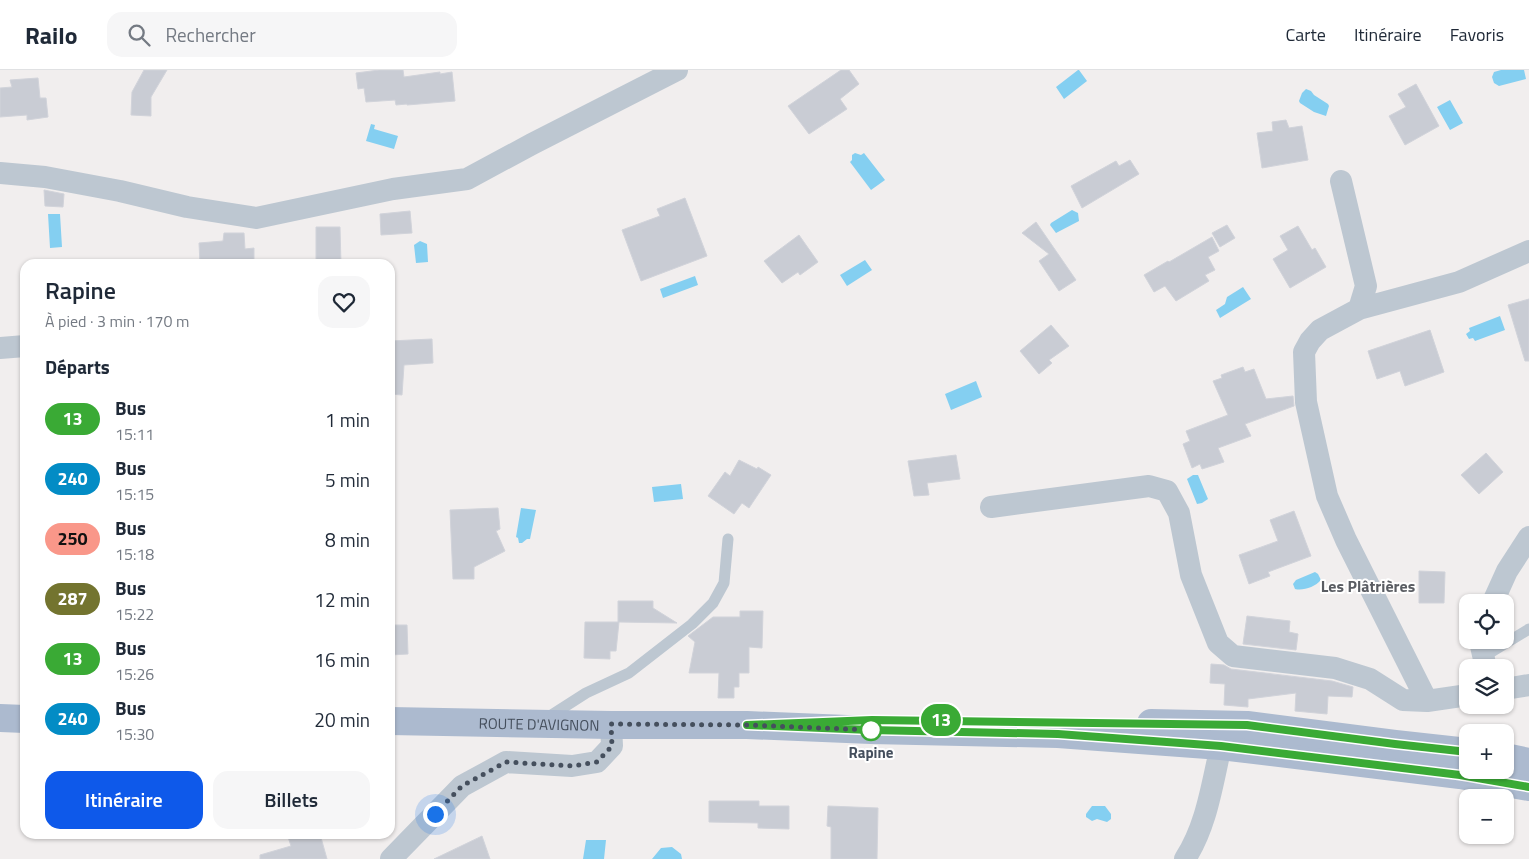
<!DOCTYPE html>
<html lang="fr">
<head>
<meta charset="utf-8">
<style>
  body { margin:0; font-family:"Titillium Web",sans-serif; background:#f6f6f7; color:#1f2937; height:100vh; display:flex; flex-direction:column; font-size:19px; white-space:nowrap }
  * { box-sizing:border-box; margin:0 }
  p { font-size:16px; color:#747a83 }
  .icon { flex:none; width:28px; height:28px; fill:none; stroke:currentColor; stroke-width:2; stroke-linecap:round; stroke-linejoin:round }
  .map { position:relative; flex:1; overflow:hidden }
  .side { position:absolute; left:20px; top:189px; width:375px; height:580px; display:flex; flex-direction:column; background:#fff; border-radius:15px; box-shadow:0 1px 4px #0004 }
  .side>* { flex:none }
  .badge { padding:0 10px; border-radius:16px; font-size:18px; line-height:32px }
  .controls { position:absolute; left:1459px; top:524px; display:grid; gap:10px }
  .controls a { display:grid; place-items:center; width:55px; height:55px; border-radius:10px; background:#fff; box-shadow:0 1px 4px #0004; font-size:25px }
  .you { position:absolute; width:25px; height:25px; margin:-12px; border:4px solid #fff; border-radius:50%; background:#1a73e8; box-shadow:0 0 0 8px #1a73e833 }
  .map>.badge { position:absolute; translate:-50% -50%; box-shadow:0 0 0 2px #fff }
  h2 { padding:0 25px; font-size:19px; line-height:45px }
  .round { display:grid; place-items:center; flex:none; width:52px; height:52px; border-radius:15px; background:#f6f6f7 }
  .overview { display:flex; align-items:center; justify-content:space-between; height:85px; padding:0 25px }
  h1 { font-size:24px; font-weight:600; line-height:38px }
  .button { display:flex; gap:10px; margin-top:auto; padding:10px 25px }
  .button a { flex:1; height:58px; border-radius:15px; background:#0e59ea; color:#fff; font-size:20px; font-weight:600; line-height:58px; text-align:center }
  .button a+a { background:#f6f6f7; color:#1f2937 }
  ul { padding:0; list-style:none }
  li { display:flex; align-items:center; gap:15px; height:60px; padding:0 25px }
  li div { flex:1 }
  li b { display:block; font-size:19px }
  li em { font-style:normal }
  li .badge { min-width:55px; font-weight:700; text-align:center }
  header { display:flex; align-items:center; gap:30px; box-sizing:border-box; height:70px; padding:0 25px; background:#fff; border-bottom:1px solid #e0e1e3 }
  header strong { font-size:24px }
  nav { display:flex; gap:28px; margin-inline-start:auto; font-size:18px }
  .search { width:350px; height:45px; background:#f6f6f7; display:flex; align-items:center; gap:12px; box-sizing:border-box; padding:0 18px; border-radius:15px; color:#747a83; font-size:19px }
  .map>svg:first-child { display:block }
  .water { fill:#84cff1 }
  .building { fill:#c9ccd4; stroke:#d1d3da }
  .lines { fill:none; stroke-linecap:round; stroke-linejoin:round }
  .lane { stroke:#bdc7d1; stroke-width:11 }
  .street { stroke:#bdc7d1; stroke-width:22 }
  .primary { stroke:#acbacf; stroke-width:28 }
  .line-casing { stroke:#fff; stroke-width:11 }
  .line { stroke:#3aaa35; stroke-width:8 }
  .walk { stroke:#454f5d; stroke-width:5; stroke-dasharray:0 9 }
  .stop-dot { fill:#fff; stroke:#3aaa35; stroke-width:2.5 }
  .labels { text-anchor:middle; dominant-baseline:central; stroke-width:4; stroke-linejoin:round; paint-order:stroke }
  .street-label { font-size:15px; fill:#454f5d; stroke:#fff }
  .stop-label { font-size:15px; font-weight:bold; fill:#454f5d; stroke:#fff }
  .neighbourhood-label { font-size:16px; font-weight:bold; fill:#5a5d63; stroke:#fff }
</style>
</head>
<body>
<header>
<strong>Railo</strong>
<div class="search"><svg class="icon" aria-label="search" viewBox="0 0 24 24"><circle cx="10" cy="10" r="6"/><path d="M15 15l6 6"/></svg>Rechercher</div>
<nav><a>Carte</a><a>Itinéraire</a><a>Favoris</a></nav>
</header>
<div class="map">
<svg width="1529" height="789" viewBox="0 0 1529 789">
  <rect width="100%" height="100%" fill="#f1eeee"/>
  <path class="water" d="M1078 0H1079L1087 11 1064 29 1056 17Z
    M1501 0H1524L1526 9 1499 16 1494 13 1492 7 1494 2Z
    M1306 19 1311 21 1314 25 1328 34 1329 36 1326 46 1314 42 1300 33 1299 31 1302 23Z
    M1450 30 1463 53 1450 60 1437 37Z
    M371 54 375 55 374 59 398 66 394 79 366 71Z
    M855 83 861 85 864 83 885 110 871 120 850 92 852 90V85Z
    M1072 140 1078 143 1079 151 1056 163 1050 155 1051 153Z
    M48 144H60L62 177 50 178Z
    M420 171 427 174 428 192 416 193 414 175Z
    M865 190 872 200 847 216 840 205Z
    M695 206 698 215 663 228 660 219Z
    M1243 217 1251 229 1220 248 1216 240 1225 234 1227 227Z
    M1500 246 1505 260 1475 271 1473 268 1469 269 1466 264 1470 261 1469 258Z
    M976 311 982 327 951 340 945 324Z
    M1193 405H1198L1208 429 1202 433 1197 434 1187 409Z
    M681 414 683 429 654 432 652 417Z
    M521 438 536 440 530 469H527L522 473H519L518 468 516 467Z
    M1315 502 1318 504 1321 510C1315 517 1303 521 1295 519L1293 514 1296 510Z
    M1092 736H1105L1111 744V749L1107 752 1097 749 1092 751 1086 747V744Z
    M586 770H606L604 789H583Z
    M672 777 681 784 682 789H652L661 778Z"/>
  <path class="building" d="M144 0H167L151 27V46L131 45 132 22Z
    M379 0H403L404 7 440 2V4L452 2 455 31 407 35V34L396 35 395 30 366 32 364 18 358 19 356 3Z
    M841 0H849L859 14 840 29 847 39 809 64 788 36Z
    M38 8 40 28H46L48 47 27 50V45L0 47V18L12 17 10 10Z
    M1416 14 1439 56 1405 75 1389 46 1406 37 1398 24Z
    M1286 50 1289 58 1302 56 1308 90 1262 98 1257 63 1273 61 1272 52Z
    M1130 90 1139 104 1082 138 1071 116 1116 91 1119 96Z
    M44 120 64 124 63 137 45 136Z
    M685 128 707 186 641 211 622 160 660 146 657 139Z
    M410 141 412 163 381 165 380 144Z
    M1036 152 1076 210 1059 221 1039 191 1049 184 1022 163Z
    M1227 155 1235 168 1220 177 1212 163Z
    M1298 156 1312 180 1315 178 1326 197 1290 218 1273 189 1288 180 1280 166Z
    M316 157H340L341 194H316Z
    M224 163H244L245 179 254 178V194H200L199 173 223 171Z
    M799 165 818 192 800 205 798 202 782 213 764 191Z
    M1212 167 1219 181 1208 187 1215 200 1205 205 1209 211 1176 231 1165 216 1154 222 1144 205 1168 191 1169 192Z
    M1529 229V291H1525L1508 235Z
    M1051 255 1069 276 1049 290 1052 293 1039 304 1020 281Z
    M1430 260 1444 302 1405 316 1400 301 1377 309 1368 281Z
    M432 269 433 293 404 295 402 325 390 324V271Z
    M1243 297 1245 302 1254 299 1266 329 1293 326 1294 336 1245 354 1251 366 1218 378 1224 392 1202 399 1200 394 1192 398 1183 374 1190 371 1186 361 1228 345 1213 311 1222 308 1221 305Z
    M1486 383 1503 402 1479 424 1461 405Z
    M956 385 960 409 927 413 929 425 914 426 908 391Z
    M739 390 757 399 758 397 771 405 749 438 742 433 734 444 708 426 725 402 730 406Z
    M498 438 500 459 496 461 505 481 474 497V509H453L450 440Z
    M1294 441 1311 486 1268 502 1270 506 1249 514 1239 485 1278 471 1270 450Z
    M1419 501 1445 502 1444 533H1419Z
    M618 531H653V538L677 553 619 552 616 581H610V589L584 588 585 552H618Z
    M740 541H763L762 578 749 577V603H739V617H734V628H718L719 603H689L695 572 688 566 713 547H740Z
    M1247 546 1290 551 1289 562 1298 564 1296 580 1243 574Z
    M390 555H407L408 584 390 585Z
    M1211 594 1224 595 1231 599 1332 611 1353 617 1352 627 1328 626 1327 644 1295 641 1296 623 1248 629V637L1224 635 1225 614 1210 613Z
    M709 731H759V736H789V759L758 758V753L709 752Z
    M828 736 878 738 877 789H831V757L827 756Z
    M292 764H320L327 789H260V785L291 776 288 767 293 766Z
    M482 766 490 789H434Z"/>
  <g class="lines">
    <path class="lane" d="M1483 587 1529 559
      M547 648 586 623 629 603 692 554 713 533 724 513 728 469"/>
    <path class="street" d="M0 103 45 107 120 121 187 137 256 148 393 119 467 109 532 74 677 0
      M1341 111 1366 216 1359 239
      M0 278 25 276
      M991 437 1149 416 1167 421 1179 443 1191 505 1218 573 1233 586 1335 598 1370 609 1403 630 1427 631 1468 625
      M1493 532 1507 501 1529 467
      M1482 570 1481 576 1486 598
      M1505 619 1529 615
      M1427 631 1346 470 1327 426 1306 332 1304 282 1310 271 1320 260 1359 239 1459 212 1529 181
      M391 789 462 716 506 692 572 696 597 692 612 676 611 655
      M1185 789C1207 755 1212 714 1221 676L1234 665"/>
    <g class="primary">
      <path d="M0 648 25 649"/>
      <path id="s1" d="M390 651 611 655H747L871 660 1058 664 1221 676 1460 705 1529 717"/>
      <path d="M1151 653 1247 655 1395 674 1468 682"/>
      <path d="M1505 687 1529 692"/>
    </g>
  </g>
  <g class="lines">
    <defs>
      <path id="line" d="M1468 682 1395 674 1247 655 872 650 747 655 870 660 1058 664 1221 676 1460 705 1529 717"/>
    </defs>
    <use href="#line" class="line-casing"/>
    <use href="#line" class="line"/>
    <path class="walk" d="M435 744 462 716 506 692 572 696 597 692 612 676 611 654 747 655 871 660"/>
  </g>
  <circle class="stop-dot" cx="871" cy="660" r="10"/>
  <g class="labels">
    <g class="street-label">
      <text stroke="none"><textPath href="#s1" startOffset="149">ROUTE D'AVIGNON</textPath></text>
    </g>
    <g class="stop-label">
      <text x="871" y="682">Rapine</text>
    </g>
    <g class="neighbourhood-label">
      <text x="1368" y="516">Les Plâtrières</text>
    </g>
  </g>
</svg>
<div class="controls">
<a><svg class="icon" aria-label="locate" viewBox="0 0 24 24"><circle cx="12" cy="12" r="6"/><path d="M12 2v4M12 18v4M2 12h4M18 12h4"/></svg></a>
<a><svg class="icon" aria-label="layers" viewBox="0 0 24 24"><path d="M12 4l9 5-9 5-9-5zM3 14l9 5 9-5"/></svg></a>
<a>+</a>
<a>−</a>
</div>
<div class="you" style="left:435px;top:744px"></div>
<b class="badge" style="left:941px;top:650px;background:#3aaa35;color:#fff">13</b>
<section class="side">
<div class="overview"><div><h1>Rapine</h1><p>À pied · 3 min · 170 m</p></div><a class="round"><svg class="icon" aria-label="heart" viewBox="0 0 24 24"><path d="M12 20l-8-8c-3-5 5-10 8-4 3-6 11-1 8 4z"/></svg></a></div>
<h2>Départs</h2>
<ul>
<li><span class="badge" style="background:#3aaa35;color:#fff">13</span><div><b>Bus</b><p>15:11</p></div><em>1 min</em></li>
<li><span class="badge" style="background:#038cc5;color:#fff">240</span><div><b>Bus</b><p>15:15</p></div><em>5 min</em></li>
<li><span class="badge" style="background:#f99789;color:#111">250</span><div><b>Bus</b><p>15:18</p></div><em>8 min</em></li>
<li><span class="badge" style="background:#73742f;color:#fff">287</span><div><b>Bus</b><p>15:22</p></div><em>12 min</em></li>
<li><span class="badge" style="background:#3aaa35;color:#fff">13</span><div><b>Bus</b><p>15:26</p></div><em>16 min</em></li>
<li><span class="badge" style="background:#038cc5;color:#fff">240</span><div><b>Bus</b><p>15:30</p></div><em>20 min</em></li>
</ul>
<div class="button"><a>Itinéraire</a><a>Billets</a></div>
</section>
</div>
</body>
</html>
